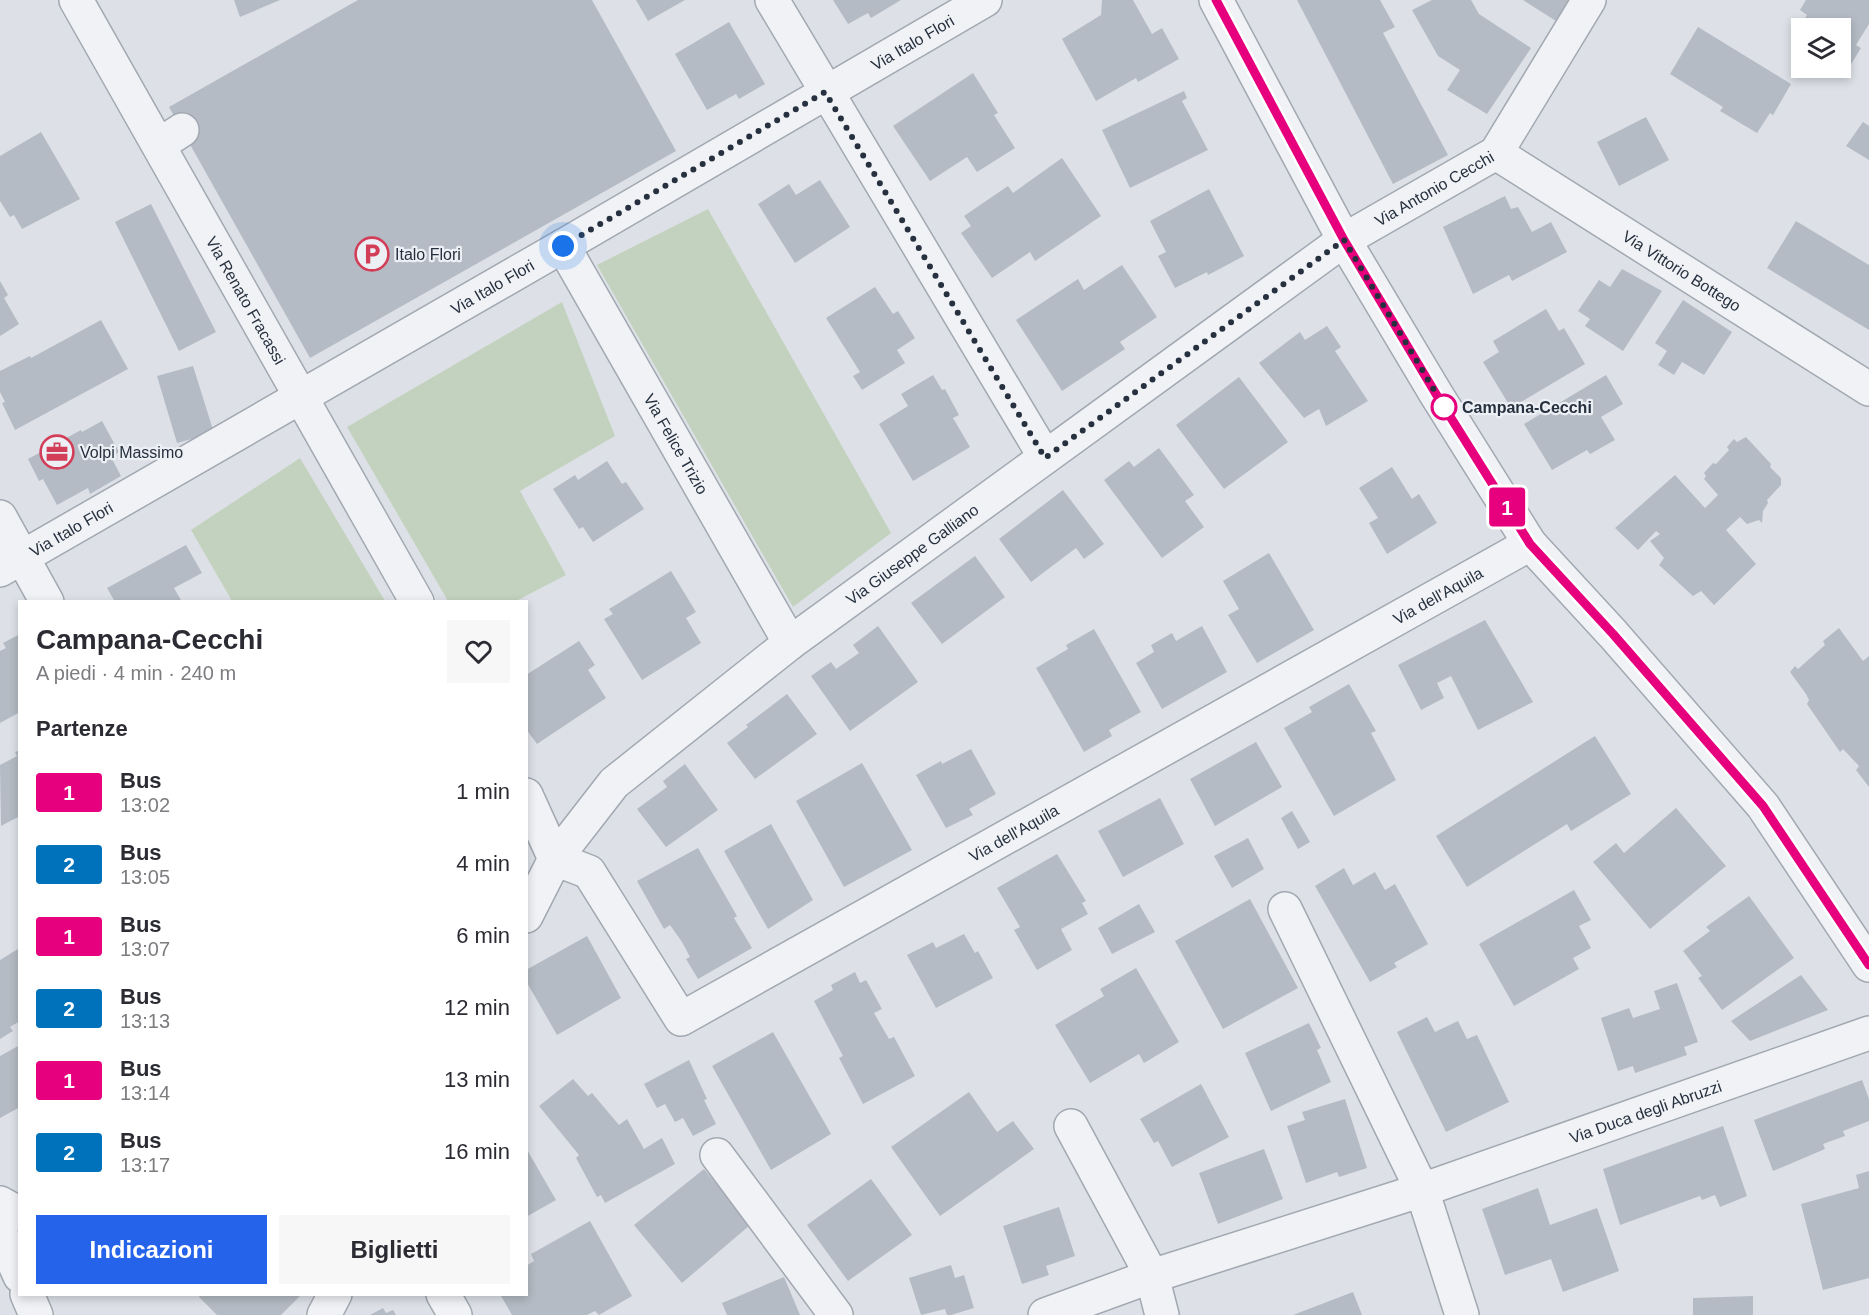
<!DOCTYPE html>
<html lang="it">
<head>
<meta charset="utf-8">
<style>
  body { margin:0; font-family:Arial,sans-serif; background:#f7f7f7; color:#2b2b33; height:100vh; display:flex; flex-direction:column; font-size:22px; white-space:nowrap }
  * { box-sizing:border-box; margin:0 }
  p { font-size:20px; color:#7c7c81 }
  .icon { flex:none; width:33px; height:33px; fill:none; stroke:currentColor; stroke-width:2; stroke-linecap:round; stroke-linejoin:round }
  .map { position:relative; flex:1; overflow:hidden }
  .panel { position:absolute; left:18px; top:600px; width:510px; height:696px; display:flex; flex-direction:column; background:#fff; border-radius:0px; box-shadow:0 3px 9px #0003 }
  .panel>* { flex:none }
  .badge { padding:0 12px; border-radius:4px; font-size:21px; line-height:39px }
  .controls { position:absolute; left:1791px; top:18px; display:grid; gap:12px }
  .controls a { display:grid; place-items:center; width:60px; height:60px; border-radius:0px; background:#fff; box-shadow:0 3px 9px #0003; font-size:30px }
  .you { position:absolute; width:30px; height:30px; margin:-15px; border:4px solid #fff; border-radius:50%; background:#1a73e8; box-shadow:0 0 0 9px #1a73e833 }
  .map>.badge { position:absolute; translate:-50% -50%; box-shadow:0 0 0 3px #fff }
  h2 { padding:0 18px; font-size:22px; line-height:54px }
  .round { display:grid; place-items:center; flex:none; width:63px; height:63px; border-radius:0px; background:#f7f7f7 }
  .summary { display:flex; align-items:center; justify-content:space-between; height:102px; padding:0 18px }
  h1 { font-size:28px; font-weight:800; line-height:45px }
  .button { display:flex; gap:12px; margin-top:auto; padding:12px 18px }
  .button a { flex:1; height:69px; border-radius:0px; background:#2563eb; color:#fff; font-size:24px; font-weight:800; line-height:69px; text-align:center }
  .button a+a { background:#f7f7f7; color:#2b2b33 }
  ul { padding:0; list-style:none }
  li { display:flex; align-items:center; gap:18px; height:72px; padding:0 18px }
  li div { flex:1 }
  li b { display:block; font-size:22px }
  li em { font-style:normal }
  li .badge { min-width:66px; font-weight:700; text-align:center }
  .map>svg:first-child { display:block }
  .green { fill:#c3d2be }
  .building { fill:#b4bbc4 }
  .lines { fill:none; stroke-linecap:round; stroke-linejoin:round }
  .minor-casing { stroke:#a2a8b1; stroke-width:36 }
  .minor { stroke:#f0f2f6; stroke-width:33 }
  .line-casing { stroke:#fff; stroke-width:14 }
  .line { stroke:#e6007e; stroke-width:9 }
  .walk { stroke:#26303e; stroke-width:6; stroke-dasharray:0 10.8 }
  .stop-dot { fill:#fff; stroke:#e6007e; stroke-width:3 }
  .labels { text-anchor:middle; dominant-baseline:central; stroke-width:4.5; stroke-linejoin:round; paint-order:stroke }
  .street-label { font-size:16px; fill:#26303e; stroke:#ecf0f5 }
  .poi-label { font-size:16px; fill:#26303e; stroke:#ecf0f5; text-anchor:start }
  .stop-label { font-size:16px; font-weight:bold; fill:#26303e; stroke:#ecf0f5; text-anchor:start }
</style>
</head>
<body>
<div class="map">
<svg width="1869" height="1315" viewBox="0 0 1869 1315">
  <rect width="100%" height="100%" fill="#dde1e7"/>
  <path class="green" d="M708 209 891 533 793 607 597 265Z
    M562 302 615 436 520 491 566 575 516 601H448L347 427Z
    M300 458 385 601H232L191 530Z"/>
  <path class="building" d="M234 0H280L240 17Z
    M358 0H592L676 151 310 358 169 107Z
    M636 0H685L648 21Z
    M833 0H901L871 18 868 13 848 24Z
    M1102 0H1133L1152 34 1162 28 1179 59 1138 82 1136 78 1096 101 1062 39 1101 15Z
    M1297 0H1380L1395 27 1383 33 1448 155 1393 184Z
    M1432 0H1471L1479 14 1531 48 1487 114 1447 90 1460 70 1438 56 1412 10Z
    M1523 0H1569L1556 21Z
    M1806 0H1869V24L1856 45 1861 48 1848 69 1840 64V28H1802V44L1792 38 1807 15 1800 10Z
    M729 22 765 84 739 99 736 94 707 110 675 54Z
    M1698 27 1791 84 1773 115 1770 113 1757 133 1720 111 1723 107 1670 74Z
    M973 73 998 113 994 115 1015 148 977 172 967 157 930 181 893 126Z
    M1184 91 1187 98 1182 101 1208 150 1130 188 1102 130Z
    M1646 117 1669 160 1619 186 1597 142Z
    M1863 122 1869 126V160L1846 146Z
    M41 132 80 199 22 229 14 215 10 217 0 201V156Z
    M1062 158 1101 216 1035 261 1030 252 992 278 961 233 971 226 964 216 1008 186 1013 193Z
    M820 180 850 227 795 263 758 204 789 184 796 195Z
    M1209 189 1244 256 1208 275 1207 272 1175 288 1158 256 1166 252 1150 221Z
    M1505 196 1511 209 1518 207 1532 232 1551 222 1567 252 1512 281 1509 275 1473 294 1443 227Z
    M151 204 216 332 179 351 115 222Z
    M1796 221 1869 265V330L1767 268Z
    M1122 265 1157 317 1120 342 1125 349 1062 391 1016 320 1078 279 1084 290Z
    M1622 269 1662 291 1623 351 1585 326 1590 319 1578 311 1599 280 1610 287Z
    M0 281 8 295 4 298 19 324 0 336Z
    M875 287 893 314 898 311 915 338 897 350 905 363 862 390 853 376 860 372 826 318Z
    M1683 300 1732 332 1704 375 1682 362 1674 375 1658 365 1667 351 1655 343Z
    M1546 309 1559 331 1564 328 1585 364 1511 408 1483 362 1499 352 1493 341Z
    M101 320 128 369 15 430 2 403 5 402 0 392V371L30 356 31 358Z
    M1327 326 1341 347 1335 351 1368 401 1326 426 1319 409 1304 418 1259 363 1300 332 1305 340Z
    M193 366 214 433 177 443 157 376Z
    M933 375 942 390 945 389 959 415 953 418 970 447 913 481 879 424 908 406 901 394Z
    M1606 375 1623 404 1601 417 1615 440 1590 454 1587 450 1552 470 1524 424Z
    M1239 377 1288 442 1224 489 1176 425Z
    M102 421 119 452 111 457 121 476 90 494 88 488 57 505 43 479 39 481 28 459 81 430 82 432Z
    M1746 437 1771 464 1770 467 1781 478V485L1767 500 1768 503 1763 511 1762 523 1759 520 1747 524 1740 517 1726 530 1756 564 1714 605 1701 591 1693 596 1659 565 1664 558 1650 541 1660 534 1656 531 1638 550 1615 528 1675 475 1705 508 1718 495 1704 479 1706 476 1704 473 1713 463 1716 464 1729 450 1727 447 1734 439 1737 442Z
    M1159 448 1194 495 1185 501 1204 527 1162 558 1104 480 1129 461 1134 467Z
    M607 461 622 484 626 482 644 509 593 542 583 527 579 529 553 489 575 475 578 480Z
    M1392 467 1412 499 1419 494 1437 523 1387 554 1369 523 1378 518 1359 488Z
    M1063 490 1104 544 1084 559 1076 548 1031 582 999 539Z
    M186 545 202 573 174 588 182 602H115L107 588Z
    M1269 553 1314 630 1257 663 1228 615 1239 609 1223 581Z
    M975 556 1005 597 942 644 911 603Z
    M671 571 696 612 686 618 701 643 642 680 604 619 613 614 609 609Z
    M1485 620 1533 702 1478 730 1451 676 1437 683 1444 698 1421 710 1398 665Z
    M878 626 918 682 850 731 811 676 831 662 836 669 859 653 853 645Z
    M1202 626 1227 672 1162 709 1136 663 1154 652 1151 645 1172 633 1176 641Z
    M1839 628 1863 661 1869 656V787L1856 770 1859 766 1843 749 1840 752 1807 704 1809 700 1806 694 1790 672 1795 666 1798 669 1825 645 1823 641Z
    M1094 629 1141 712 1109 730 1112 736 1084 752 1036 668 1068 649 1066 645Z
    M20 634V712L0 723V651L6 648 3 643Z
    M579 641 595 665 588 670 606 698 537 744 526 729V675Z
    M1349 684 1376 731 1371 733 1396 780 1334 816 1284 728 1312 712 1309 707Z
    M787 694 817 734 755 779 727 743 748 727 746 725Z
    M1595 736 1631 794 1571 831 1567 824 1467 887 1436 836Z
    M1256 742 1282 787 1215 826 1190 779Z
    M971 749 996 794 969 809 973 815 946 828 916 775 941 761 942 764Z
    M20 750V816L1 826 0 765 17 756 15 752Z
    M862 763 912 850 844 887 796 801Z
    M685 764 718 810 666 847 637 809 667 787 663 781Z
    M1160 798 1184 844 1123 877 1098 831Z
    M1676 808 1726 866 1650 929 1593 862 1616 843 1624 853Z
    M1292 811 1310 842 1298 849 1281 818Z
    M771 824 813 900 768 929 724 851Z
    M1248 838 1264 869 1232 888 1214 856Z
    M698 848 737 916 734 918 752 948 698 979 686 959 690 957 682 942 670 925 664 929 637 881Z
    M1057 854 1086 901 1082 903 1088 914 1061 929 1072 950 1037 970 1014 930 1020 927 997 888Z
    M1344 868 1353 885 1375 872 1385 890 1395 884 1428 944 1394 963 1397 967 1370 982 1315 886Z
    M1574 890 1591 920 1579 926 1591 948 1573 958 1579 969 1514 1006 1479 944Z
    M1749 896 1794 958 1722 1010 1698 978 1702 976 1683 951 1710 931 1706 927Z
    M1250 899 1298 988 1223 1029 1175 941Z
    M1139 904 1155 932 1112 954 1098 928Z
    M964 934 975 953 978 951 993 978 936 1008 907 955 933 942 936 948Z
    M587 936 621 998 557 1035 526 981V970Z
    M18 949 20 952V1021L10 1027 13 1031 0 1039V960Z
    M1136 968 1179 1042 1144 1063 1139 1054 1090 1083 1055 1025 1104 996 1100 989Z
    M855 972 860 983 866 980 882 1009 874 1013 889 1039 894 1037 915 1076 863 1104 839 1058 843 1056 814 1001 833 990 831 985Z
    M1801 975 1828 1010 1750 1041 1731 1021Z
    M1677 983 1698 1042 1684 1047 1687 1055 1635 1073 1633 1066 1618 1071 1601 1018 1629 1008 1633 1018 1660 1009 1654 991Z
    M1427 1017 1435 1032 1458 1021 1467 1039 1477 1035 1509 1102 1446 1132 1397 1032Z
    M1309 1023 1321 1048 1317 1050 1331 1082 1271 1111 1245 1053Z
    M773 1032 831 1134 771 1170 712 1066Z
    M20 1045V1107L0 1118V1056Z
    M689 1060 707 1099 704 1100 716 1124 693 1136 683 1118 675 1122 665 1104 657 1108 644 1084Z
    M573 1079 588 1096 592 1093 619 1125 627 1119 644 1149 662 1138 675 1164 605 1203 601 1195 597 1197 576 1158 579 1155 539 1106Z
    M1862 1080 1869 1099V1121L1843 1131 1845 1136 1823 1144 1825 1149 1773 1171 1754 1120Z
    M1201 1084 1229 1137 1172 1167 1158 1141 1154 1143 1140 1119Z
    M969 1092 997 1132 1013 1121 1034 1149 940 1216 891 1147Z
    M1345 1099 1367 1168 1339 1177 1337 1172 1306 1183 1287 1126 1305 1120 1302 1112Z
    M1723 1126 1747 1196 1720 1207 1715 1195 1702 1200 1700 1196 1620 1225 1603 1169Z
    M526 1148 556 1200 526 1217Z
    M1264 1149 1283 1199 1218 1224 1199 1173Z
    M704 1169 732 1203 756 1220 682 1283 634 1225Z
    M1869 1171V1278L1823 1290 1801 1204 1859 1188 1856 1175Z
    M871 1179 912 1235 848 1281 807 1225Z
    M1538 1188 1550 1225 1597 1208 1619 1271 1563 1292 1551 1259 1505 1275 1482 1209Z
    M1059 1207 1075 1256 1046 1266 1049 1275 1022 1284 1003 1226Z
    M590 1221 632 1296 599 1315 595 1311 587 1315H512L500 1294H526V1266L534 1261 531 1254Z
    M951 1265 955 1278 964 1275 974 1308 951 1315H947L945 1309 921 1315 909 1278Z
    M784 1277 800 1315H727L722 1303Z
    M1353 1292 1362 1315H1293Z
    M201 1294H302L281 1315H217L199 1297Z
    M1753 1296V1315H1693V1298Z
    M383 1308 386 1313 393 1310 396 1315H370Z"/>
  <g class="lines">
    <defs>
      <g id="minor">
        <path id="s1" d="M76 0 417 602"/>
        <path d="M772 0 1045 457"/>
        <path d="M1216 0 1344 240 1436 394 1530 544 1613 634 1763 806 1869 965"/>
        <path d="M159 145 182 130"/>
        <path id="s2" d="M1496 153 1869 389"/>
        <path id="s3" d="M563 246 790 643"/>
        <path d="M0 517 47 602"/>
        <path id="s4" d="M0 570 563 246 985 0"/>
        <path d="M526 795 555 859"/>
        <path id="s5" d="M555 859 589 872 681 1019 1530 544"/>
        <path d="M1285 909 1422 1190 1462 1315"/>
        <path id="s6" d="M526 916 555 859 614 783 790 643 1344 240 1496 153 1589 0"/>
        <path d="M1071 1126 1152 1276 1162 1315"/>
        <path d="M717 1155 836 1315"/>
        <path d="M0 1203 20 1214"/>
        <path d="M0 1232 20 1276"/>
        <path d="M27 1294 36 1315"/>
        <path d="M443 1294 455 1315"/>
        <path d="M324 1315 335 1294"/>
        <path id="s7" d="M1045 1315 1152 1276 1422 1190 1869 1033"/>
      </g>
    </defs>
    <use href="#minor" class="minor-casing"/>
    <use href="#minor" class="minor"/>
  </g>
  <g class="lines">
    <defs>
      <path id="line" d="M1216 0 1344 240 1436 394 1530 544 1613 634 1763 806 1869 965"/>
    </defs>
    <use href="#line" class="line-casing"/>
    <use href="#line" class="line"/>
    <path class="walk" d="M563 246 825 92 1045 458 1344 240 1448 413 1444 407"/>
  </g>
  <defs>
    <symbol id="parking-ring" viewBox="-11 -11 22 22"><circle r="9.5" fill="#ecf0f5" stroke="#d23d57" stroke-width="1.5"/><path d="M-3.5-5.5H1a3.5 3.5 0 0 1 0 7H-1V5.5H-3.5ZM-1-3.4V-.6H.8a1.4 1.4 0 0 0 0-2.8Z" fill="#d23d57"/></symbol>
    <symbol id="office-ring" viewBox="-11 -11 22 22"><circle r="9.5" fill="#ecf0f5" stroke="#d23d57" stroke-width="1.5"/><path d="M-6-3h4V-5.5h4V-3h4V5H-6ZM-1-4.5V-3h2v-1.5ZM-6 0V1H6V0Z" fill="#d23d57"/></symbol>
  </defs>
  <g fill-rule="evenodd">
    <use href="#parking-ring" x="353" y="235" width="38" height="38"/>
    <use href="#office-ring" x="38" y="433" width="38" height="38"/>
  </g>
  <circle class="stop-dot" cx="1444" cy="407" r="12"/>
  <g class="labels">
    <g class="street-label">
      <text stroke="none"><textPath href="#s4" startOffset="1054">Via Italo Flori</textPath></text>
      <text stroke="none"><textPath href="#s6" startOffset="1174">Via Antonio Cecchi</textPath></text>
      <text stroke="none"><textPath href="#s2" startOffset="220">Via Vittorio Bottego</textPath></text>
      <text stroke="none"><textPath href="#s4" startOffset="568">Via Italo Flori</textPath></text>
      <text stroke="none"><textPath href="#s1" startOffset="345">Via Renato Fracassi</textPath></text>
      <text stroke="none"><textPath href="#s3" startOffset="228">Via Felice Trizio</textPath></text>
      <text stroke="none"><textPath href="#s4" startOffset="82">Via Italo Flori</textPath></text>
      <text stroke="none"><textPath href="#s6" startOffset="536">Via Giuseppe Galliano</textPath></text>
      <text stroke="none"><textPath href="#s5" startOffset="1077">Via dell'Aquila</textPath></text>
      <text stroke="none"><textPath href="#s5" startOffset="591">Via dell'Aquila</textPath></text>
      <text stroke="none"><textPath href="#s7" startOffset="634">Via Duca degli Abruzzi</textPath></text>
    </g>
    <g class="poi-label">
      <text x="395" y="254">Italo Flori</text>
      <text x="80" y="452">Volpi Massimo</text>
    </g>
    <g class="stop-label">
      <text x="1462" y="407">Campana-Cecchi</text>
    </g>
  </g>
</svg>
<div class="controls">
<a><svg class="icon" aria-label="layers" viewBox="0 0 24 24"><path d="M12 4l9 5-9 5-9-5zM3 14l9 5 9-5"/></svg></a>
</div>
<div class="you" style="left:563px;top:246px"></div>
<b class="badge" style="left:1507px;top:507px;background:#e6007e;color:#fff">1</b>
<section class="panel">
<div class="summary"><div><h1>Campana-Cecchi</h1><p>A piedi · 4 min · 240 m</p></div><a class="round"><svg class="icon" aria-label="heart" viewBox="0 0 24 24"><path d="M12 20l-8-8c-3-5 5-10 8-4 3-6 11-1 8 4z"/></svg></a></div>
<h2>Partenze</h2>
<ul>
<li><span class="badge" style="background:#e6007e;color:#fff">1</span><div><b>Bus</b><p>13:02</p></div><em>1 min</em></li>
<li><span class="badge" style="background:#0072bc;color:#fff">2</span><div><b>Bus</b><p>13:05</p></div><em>4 min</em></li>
<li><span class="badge" style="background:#e6007e;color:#fff">1</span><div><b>Bus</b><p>13:07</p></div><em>6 min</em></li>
<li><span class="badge" style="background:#0072bc;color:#fff">2</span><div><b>Bus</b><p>13:13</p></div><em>12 min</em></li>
<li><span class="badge" style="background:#e6007e;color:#fff">1</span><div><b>Bus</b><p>13:14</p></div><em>13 min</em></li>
<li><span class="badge" style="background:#0072bc;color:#fff">2</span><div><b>Bus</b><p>13:17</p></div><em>16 min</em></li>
</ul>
<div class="button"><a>Indicazioni</a><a>Biglietti</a></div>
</section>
</div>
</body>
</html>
